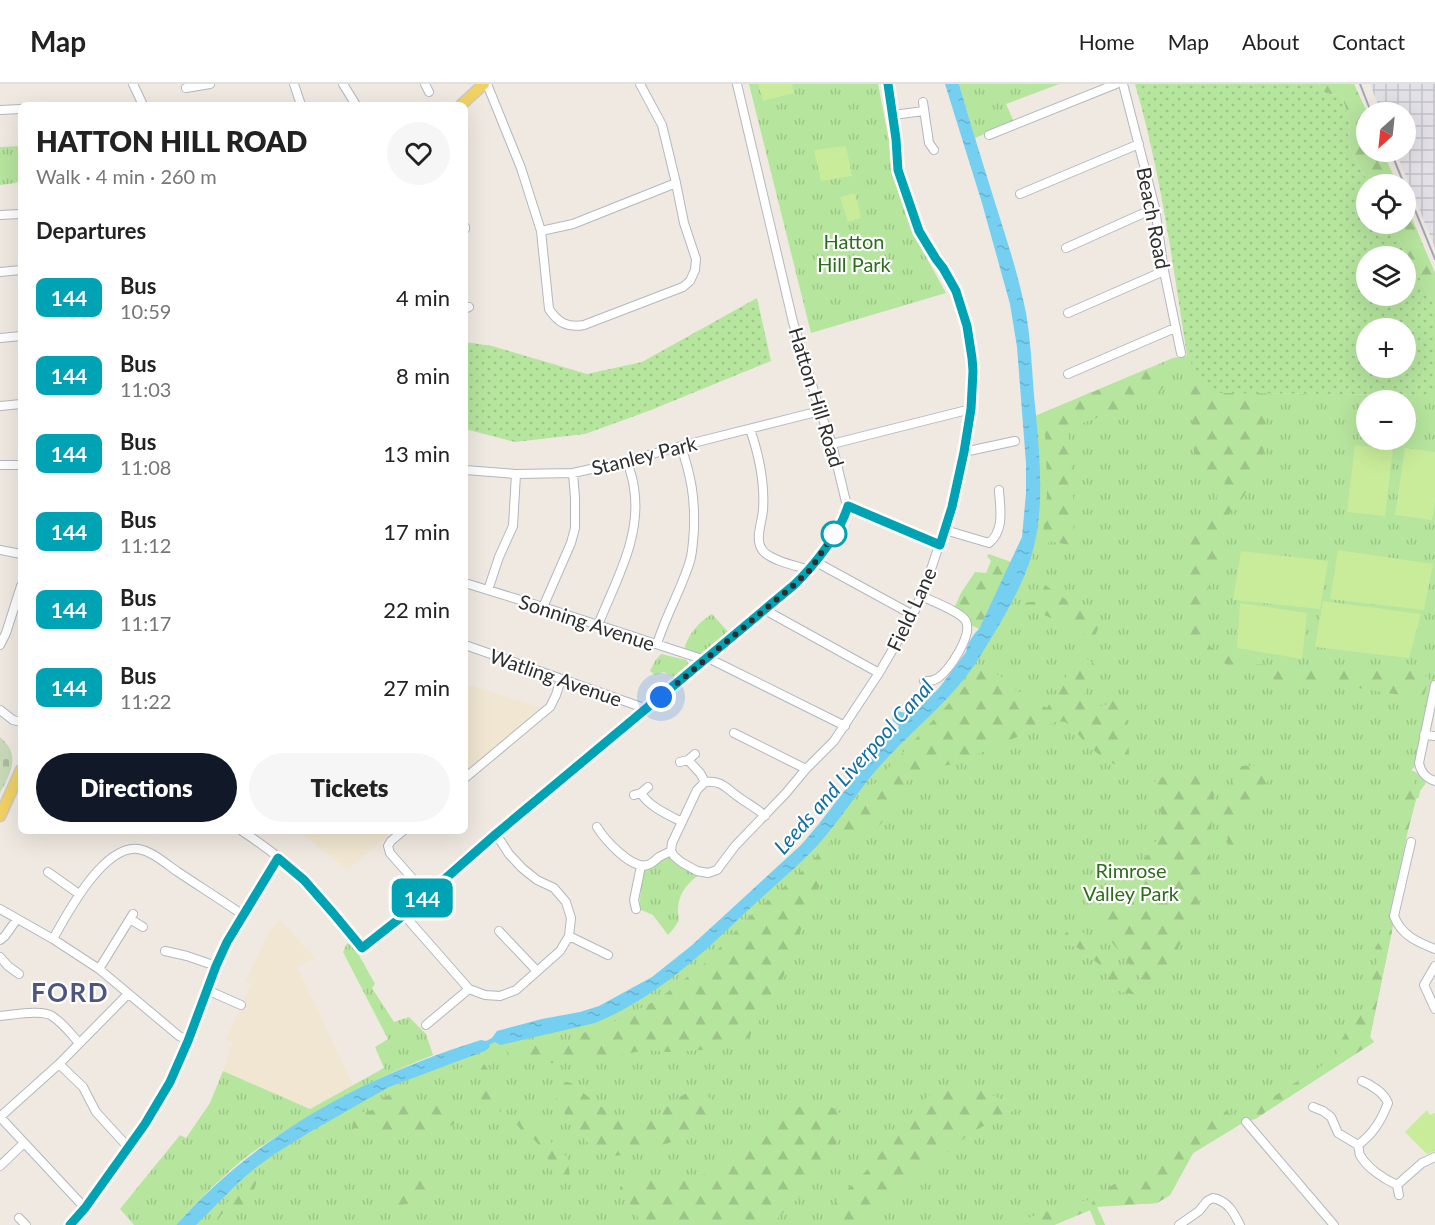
<!DOCTYPE html>
<html lang="en">
<head>
<meta charset="utf-8">
<style>
  body { margin:0; font-family:Lato,sans-serif; background:#f6f6f6; color:#222; height:100vh; display:flex; flex-direction:column; font-size:22px; white-space:nowrap }
  * { box-sizing:border-box; margin:0 }
  p { font-size:20px; color:#767676 }
  .icon { flex:none; width:33px; height:33px; fill:none; stroke:currentColor; stroke-width:2; stroke-linecap:round; stroke-linejoin:round }
  .map { position:relative; flex:1; overflow:hidden }
  .sheet { position:absolute; left:18px; top:18px; width:450px; height:732px; display:flex; flex-direction:column; background:#fff; border-radius:9px; box-shadow:0 6px 24px #0002 }
  .sheet>* { flex:none }
  .badge { padding:0 12px; border-radius:9px; font-size:21px; line-height:39px }
  .needle { width:39px; rotate:207deg }
  .tools { position:absolute; left:1356px; top:18px; display:grid; gap:12px }
  .tools a { display:grid; place-items:center; width:60px; height:60px; border-radius:50%; background:#fff; box-shadow:0 6px 24px #0002; font-size:30px }
  .you { position:absolute; width:30px; height:30px; margin:-15px; border:4px solid #fff; border-radius:50%; background:#1a73e8; box-shadow:0 0 0 9px #1a73e833 }
  .map>.badge { position:absolute; translate:-50% -50%; box-shadow:0 0 0 3px #fff }
  h2 { padding:0 18px; font-size:22px; line-height:54px }
  .round { display:grid; place-items:center; flex:none; width:63px; height:63px; border-radius:32px; background:#f6f6f6 }
  .head { display:flex; align-items:center; justify-content:space-between; height:102px; padding:0 18px }
  h1 { font-size:28px; font-weight:800; line-height:45px }
  .action { display:flex; gap:12px; margin-top:auto; padding:12px 18px }
  .action a { flex:1; height:69px; border-radius:36px; background:#111827; color:#fff; font-size:24px; font-weight:800; line-height:69px; text-align:center }
  .action a+a { background:#f6f6f6; color:#222 }
  ul { padding:0; list-style:none }
  li { display:flex; align-items:center; gap:18px; height:78px; padding:0 18px }
  li div { flex:1 }
  li b { display:block; font-size:22px }
  li em { font-style:normal }
  li .badge { min-width:66px; font-weight:700; text-align:center }
  header { display:flex; align-items:center; gap:36px; box-sizing:border-box; height:84px; padding:0 30px; background:#fff; border-bottom:2px solid #e0e0e0 }
  header strong { font-size:28px }
  nav { display:flex; gap:33px; margin-inline-start:auto; font-size:21px }
  .map>svg:first-child { display:block }
  .industrial { fill:url(#industrial-grid) }
  .education { fill:#f0e6d1 }
  .grass { fill:url(#grass-tufts); fill-rule:evenodd }
  .forest { fill:url(#forest-firs) }
  .cemetery { fill:url(#cemetery-stones) }
  .garden { fill:url(#garden-dots); fill-rule:evenodd }
  .pitch { fill:#c9ec9a }
  .water { fill:url(#water-ripples) }
  .lines { fill:none; stroke-linecap:round; stroke-linejoin:round }
  .minor-casing { stroke:#b4b7c1; stroke-width:10 }
  .major-casing { stroke:#c9c9c9; stroke-width:13 }
  .minor { stroke:#fff; stroke-width:8 }
  .major { stroke:#f2d163; stroke-width:10 }
  .rail { stroke:#a3a6b8; stroke-width:2 }
  .line-casing { stroke:#fff; stroke-width:14 }
  .line { stroke:#00a3b4; stroke-width:9 }
  .walk { stroke:#2e2e2e; stroke-width:6; stroke-dasharray:0 10.8 }
  .stop-dot { fill:#fff; stroke:#00a3b4; stroke-width:3 }
  .labels { text-anchor:middle; dominant-baseline:central; stroke-width:4.5; stroke-linejoin:round; paint-order:stroke }
  .street-label { font-size:20px; fill:#2e2e2e; stroke:#fff }
  .park-label { font-size:20px; fill:#2c6e1b; stroke:#fff }
  .water-label { font-size:21px; font-style:italic; fill:#0d6fa3; stroke:#fff }
  .district-label { font-size:26px; font-weight:bold; letter-spacing:1.5px; fill:#4d5680; stroke:#fff }
</style>
</head>
<body>
<header>
<strong>Map</strong>
<nav><a>Home</a><a>Map</a><a>About</a><a>Contact</a></nav>
</header>
<div class="map">
<svg width="1435" height="1141" viewBox="0 0 1435 1141">
  <defs>
    <pattern id="industrial-grid" width="8" height="8" patternUnits="userSpaceOnUse" patternTransform="scale(1.5)"><rect width="8" height="8" fill="#e3e1e8"/><path d="M0 4h8M4 0v8" fill="none" stroke="#c3c1c7"/></pattern>
    <pattern id="grass-tufts" width="24" height="20" patternUnits="userSpaceOnUse" patternTransform="scale(1.5)"><rect width="24" height="20" fill="#b6e59e"/><path d="M3 7l-1-3M5 7V3M7 7l1-3M15 17l-1-3M17 17v-4M19 17l1-3" fill="none" stroke="#9dc588"/></pattern>
    <pattern id="forest-firs" width="22" height="20" patternUnits="userSpaceOnUse" patternTransform="scale(1.5)"><rect width="22" height="20" fill="#b6e59e"/><path d="M5 1l3.5 6h-7zM16 11l3.5 6h-7z" fill="#9dc588"/></pattern>
    <pattern id="cemetery-stones" width="16" height="16" patternUnits="userSpaceOnUse" patternTransform="scale(1.5)"><rect width="16" height="16" fill="#c8d9b8"/><path d="M2 7V4a2 2 0 0 1 4 0v3zM10 15v-3a2 2 0 0 1 4 0v3z" fill="#acbb9e"/></pattern>
    <pattern id="garden-dots" width="8" height="8" patternUnits="userSpaceOnUse" patternTransform="scale(1.5)"><rect width="8" height="8" fill="#b6e59e"/><path d="M2 2h.1M6 6h.1" fill="none" stroke="#9dc588" stroke-width="1.8" stroke-linecap="round"/></pattern>
    <pattern id="water-ripples" width="26" height="14" patternUnits="userSpaceOnUse" patternTransform="scale(1.5)"><rect width="26" height="14" fill="#75cff0"/><path d="M2 4q2-2 4 0t4 0M15 11q2-2 4 0t4 0" fill="none" stroke="#66b2ce"/></pattern>
  </defs>
  <rect width="100%" height="100%" fill="#efe9e1"/>
  <path class="industrial" d="M1370 0H1435V164L1396 68H1406V28H1381Z"/>
  <path class="education" d="M465 600 542 624 465 688Z
    M298 747H394L348 786Z
    M280 836 315 874 297 883 353 1001 310 1025 223 987 233 958 226 956 251 900 246 897 270 847Z"/>
  <path class="grass" d="M749 0H878L898 102 914 151 946 209 811 249Z
    M959 0H1059L1006 20 1014 38 975 54Z
    M21 62V97L15 99 0 101V63Z
    M1189 271C1191 284 1210 301 1220 309L1433 311 1435 312V601L1419 679 1411 686 1417 689 1426 699 1420 707 1419 713 1416 715 1407 750 1392 847 1370 953 1374 958 1255 1035 1239 1041 1193 1069 1170 1111 1157 1119 1097 1123 1105 1141H1096L1090 1126 1054 1141H186L238 1090 342 1022 495 956 543 943 641 908 792 778 958 592 1026 465 1030 334 1173 274ZM1366 316H1406V356H1366Z
    M712 530 729 549 704 572 684 565C689 549 698 539 712 530Z
    M661 570 686 576 690 582 676 594 664 588 655 591 650 587 655 577Z
    M670 771 700 790C683 802 675 816 679 836L674 844 668 851 653 831 639 825 643 785Z
    M347 859 355 864 375 900 372 904 394 938 409 933 426 950 433 971C390 988 353 1007 314 1030 289 1044 264 1059 241 1077 218 1097 196 1118 176 1141H134L120 1125 180 1051 186 1054 210 1019 223 987 310 1025 384 984 375 963 388 955 343 868Z"/>
  <path class="forest" d="M1319 0H1354L1367 28 1366 68H1383L1397 100H1369L1350 66 1348 53 1350 38 1342 13C1330 7 1326 15 1319 0Z
    M1406 120 1435 189V222L1390 140H1406Z
    M1158 281 1164 284 1165 302 1154 313 1077 341 1068 349 1075 437 1069 461 1049 457 1046 466 1041 468 1047 411 1046 363 1043 329Z
    M1189 282H1194L1211 301 1220 309H1270L1266 334 1263 373 1257 390 1241 416 1231 427 1222 443 1213 454H1218L1221 470 1204 516V560L1248 582 1244 588 1201 569 1196 564 1191 555 1181 490 1186 480 1188 462 1192 452 1219 410 1224 402 1225 397C1218 389 1208 393 1199 395L1195 389Z
    M989 470 1011 478 979 545 951 531 961 509 975 488 986 489 991 477 987 472Z
    M1045 501 1100 539 1094 555 1020 519 1033 518 1039 515Z
    M1080 570 1093 579 1096 582C1088 595 1081 606 1087 621 1105 628 1110 614 1125 613L1129 671 1123 679 1116 681 1106 676 1087 661 1072 643 1065 638 1058 637 1019 652 960 678 915 689 905 699 910 710 900 717 874 748 846 756 836 751 880 693 983 583 1011 598 1014 600 1016 606 1047 624Z
    M1251 580 1426 586 1425 592 1429 594 1423 615 1346 602 1290 599 1252 591Z
    M1270 679 1271 691 1240 742 1238 767 1229 763 1222 726 1239 682H1252Z
    M1212 687 1215 692 1208 788 1195 833 1177 866 1157 894 1149 898 1140 894 1096 838 1093 831C1101 816 1103 817 1115 807 1132 793 1156 765 1161 744 1165 731 1158 724 1155 712 1153 707 1155 700 1156 694Z
    M1411 687 1419 713 1416 715 1407 750 1401 753C1398 731 1398 705 1411 687Z
    M830 759 831 771 827 793 815 808 779 904 749 953 735 962 717 965 668 968 647 966 578 978 551 979 512 974 506 966 541 956 562 966 574 952 605 942 657 916 702 882 749 833 801 788Z
    M1388 840 1392 847 1370 953 1374 958 1255 1035 1249 1028 1334 974 1339 966 1342 955 1351 939 1365 925 1369 892 1378 877 1375 864 1380 856Z
    M1077 842 1088 853 1135 911 1111 905 1109 903V894L1108 887 1078 864 1070 861 1063 862 1061 859C1063 850 1068 845 1077 842Z
    M477 976 483 978 488 986 485 992 472 989 455 996 454 1001 450 1000 449 996 444 995 441 990 445 987 450 989Z
    M567 998 571 999C584 1009 606 1029 621 1034 630 1037 645 1038 653 1034 654 1034 660 1029 661 1028 677 1015 692 997 712 1016V1024L708 1032 695 1042 669 1059 636 1068 616 1072 591 1062 581 1051 556 1018 557 1002 561 999Z
    M952 999 980 1006 1020 1023 972 1048 928 1084 886 1116 851 1141H819C825 1133 830 1125 836 1118 847 1104 863 1092 874 1078 895 1052 919 1009 952 999Z
    M494 1002 497 1008 503 1009 500 1019 501 1028 467 1011Z
    M396 1008 406 1022 446 1016 457 1038 432 1052 352 1044 354 1030 374 1026 380 1015Z
    M809 1017C822 1017 833 1022 843 1032V1046L828 1076 799 1113 771 1141H640L637 1131 620 1107V1103L627 1097 634 1095 659 1097 682 1096 705 1090 730 1078 780 1035Z
    M1217 1025C1228 1025 1232 1032 1239 1041L1193 1069 1170 1111 1157 1119 1103 1122 1097 1111 1116 1099 1139 1092 1161 1074 1178 1050 1210 1026Z
    M521 1029 543 1034 552 1060 567 1073 570 1092 557 1102 550 1079 543 1066 531 1052 523 1048 513 1036Z
    M259 1088C256 1098 254 1113 246 1119 232 1128 224 1120 216 1141H206L249 1095Z
    M418 1090 429 1094 432 1097 431 1101 401 1123 391 1115C389 1099 405 1093 418 1090Z
    M1093 1115 1105 1141H1096L1090 1126 1054 1141H1007L1063 1122Z"/>
  <path class="cemetery" d="M0 653C3 656 8 661 10 665 17 680 7 696 0 709Z"/>
  <path class="garden" d="M1135 0H1319C1326 15 1330 7 1342 13L1350 38 1348 53 1350 66 1369 100H1366V140H1390L1435 222V313L1431 311 1220 309C1210 301 1191 284 1189 272H1187C1173 181 1161 89 1135 0ZM1366 172H1406V212H1366ZM1366 244H1406V284H1366Z
    M757 214 771 277 651 326 585 350 515 358 465 345V258L492 262 587 290 642 278Z"/>
  <path class="pitch" d="M758 0H792L794 9 763 17Z
    M846 62 852 92 821 97 814 66Z
    M855 109 861 134 848 138 840 113Z
    M1355 361 1393 365 1385 432 1347 428Z
    M1405 364 1435 368V417L1432 436 1395 431Z
    M1338 466 1433 480 1424 526 1330 515Z
    M1241 467 1328 477 1320 525 1233 516Z
    M1323 517 1421 530 1409 574 1315 563Z
    M1240 519 1307 529 1302 575 1237 564Z
    M1427 1026 1430 1031 1435 1029V1067L1427 1070 1405 1048Z"/>
  <path class="water" d="M945 0H959C971 42 984 83 997 125 1008 159 1019 194 1026 229 1032 263 1032 297 1036 331 1040 377 1045 428 1031 473 1021 507 998 543 979 574 949 622 899 655 865 700 849 721 834 743 816 763 794 786 769 806 745 829 700 872 654 915 595 939L500 961 495 958 490 960 489 964 485 967 389 1003 310 1048 273 1071 254 1085 239 1098 196 1141H176C257 1050 365 992 481 956L486 957 492 954 497 947 542 935 580 928 599 922 652 893 691 862 801 761 818 741 856 692 854 688 860 682 863 683 898 644 899 642 893 637 892 633 897 627 910 630 914 629 939 604 966 568C967 561 973 550 979 545L1022 453 1026 409V379L1017 263 1010 220 982 119Z"/>
  <g class="lines">
    <defs>
      <path id="minor" d="M133 0 143 21
        M294 0 301 21
        M343 0 356 21
        M425 0 429 8
        M487 0 521 84 541 147 549 225C558 239 568 244 584 241L683 203 690 197 695 186 696 175 684 139 676 99 662 41 640 0
        M1123 0 1155 124 1164 187 1181 269
        M186 4 210 0
        M923 18 929 59 934 66
        M0 26 21 25
        M893 31 924 27
        M989 51 1116 0
        M1020 110 1139 60
        M0 131 21 130
        M465 143V145
        M541 147 573 140 676 99
        M1066 164 1155 124
        M0 188 21 186
        M465 225 469 223
        M1068 229 1164 187
        M0 254 21 252
        M1068 290 1175 244
        M0 322 21 320
        M750 345C759 371 765 398 763 426 762 439 754 456 763 467 772 477 797 482 810 486
        M832 360 971 325
        M964 368 1015 357
        M0 381H21
        M465 386 516 390 573 389 627 377 681 362 820 327
        M847 422 940 461
        M945 446 989 459C1005 446 1000 424 999 406
        M0 466 21 470
        M816 478 913 531
        M465 499 543 523 705 576
        M488 506 499 473 513 442 516 390
        M921 512C932 517 961 528 966 537 973 552 949 586 938 594 933 597 930 597 924 597
        M543 523 571 459 575 444V414L573 389
        M765 526 879 589
        M598 541C615 498 642 453 634 404 633 395 630 386 627 377
        M657 560C666 531 681 506 690 477 693 467 693 455 694 445 695 412 691 393 681 362
        M0 561 6 549 21 502
        M465 561 647 625
        M708 574 845 642
        M1435 601 1419 679C1421 689 1426 694 1435 697
        M0 626 13 636 21 638
        M734 649 806 685
        M1424 651 1435 652
        M688 676 700 689 705 698
        M680 678 688 676 695 670
        M465 694 550 623 556 611 561 595
        M641 709C649 723 669 731 682 738
        M634 711 641 709 648 703
        M765 732C757 724 748 720 740 714 726 705 723 696 705 698L697 706 672 759 671 767 674 772 681 778 697 787 708 789 717 786 735 762 786 709 806 685 834 657 879 589 913 531 927 497 952 423 964 373 971 325 973 287 968 243 956 207 943 184 936 175 919 147 909 120 898 85 896 55 888 0
        M597 743C605 756 631 785 647 781 652 780 655 776 659 773 663 771 667 769 671 767
        M242 747C263 761 286 778 304 796 326 817 343 841 362 864L404 831 496 750 780 513C790 504 800 496 809 487 821 474 843 439 847 422L832 360 820 327 793 238 737 0
        M403 747 391 757 388 762 390 769 426 810
        M1411 758 1394 832C1401 851 1417 858 1435 865
        M48 788 79 810
        M0 825 53 855 99 885 179 952 188 956
        M636 825 634 816 641 782
        M404 831 469 905 485 911 500 912 516 906 560 867 569 852 571 834 566 818 554 804 537 796 522 784 509 770 496 750
        M130 835 143 843
        M499 847 537 887
        M569 852 608 871
        M53 855C67 830 103 761 138 765 152 767 166 780 178 788 199 802 221 816 243 831
        M0 856 5 852 17 835
        M165 867 187 872 216 882
        M0 873 8 882 19 890
        M1435 882 1424 901 1435 925
        M99 885 133 830
        M207 906 241 921
        M0 932C13 931 41 925 52 932 63 939 71 950 79 959
        M426 941 469 905
        M59 980 83 1003 96 1028 128 1063
        M1313 1023 1323 1027 1331 1033 1338 1049 1358 1061C1359 1064 1359 1068 1360 1071 1367 1084 1384 1095 1397 1101
        M0 1033 59 980 128 910
        M0 1033 85 1124
        M1246 1038 1334 1141
        M1358 1061C1373 1050 1381 1037 1388 1019 1384 1009 1372 1001 1362 997
        M0 1082 24 1059
        M1399 1111 1397 1101 1422 1079 1435 1073
        M19 1134 26 1141
        M70 1141 85 1124 145 1040 170 998 188 956 216 882 227 858 278 774
        M1179 1141 1199 1127 1207 1117 1213 1114C1228 1117 1234 1129 1240 1141"/>
      <path id="major" d="M461 21 484 0
        M0 732 21 686"/>
    </defs>
    <use href="#minor" class="minor-casing"/>
    <use href="#major" class="major-casing"/>
    <use href="#minor" class="minor"/>
    <use href="#major" class="major"/>
    <path class="rail" d="M1360 0 1371 28
      M1391 68 1404 100
      M1406 104 1435 175"/>
  </g>
  <g class="lines">
    <defs>
      <path id="line" d="M70 1141 85 1124 145 1040 170 998 188 957 216 882 227 858 278 774 304 796 333 829 362 864 404 831 496 750 794 501C814 482 840 449 848 422L940 461 952 423 964 368 971 325 973 287 972 274 967 242 956 207 943 184 936 175 919 147 898 86 896 55 888 0"/>
    </defs>
    <use href="#line" class="line-casing"/>
    <use href="#line" class="line"/>
    <path class="walk" d="M661 613 794 501 810 486 838 444 834 450"/>
  </g>
  <circle class="stop-dot" cx="834" cy="450" r="12"/>
  <g class="labels">
    <g class="street-label">
      <text transform="translate(1154 134) rotate(79)">Beach Road</text>
      <text transform="translate(817 313) rotate(73)">Hatton Hill Road</text>
      <text transform="translate(644 371) rotate(-14)">Stanley Park</text>
      <text transform="translate(911 525) rotate(-65)">Field Lane</text>
      <text transform="translate(587 538) rotate(18)">Sonning Avenue</text>
      <text transform="translate(556 593) rotate(19)">Watling Avenue</text>
    </g>
    <g class="park-label">
      <text x="854" y="157">Hatton<tspan x="854" dy="23">Hill Park</tspan></text>
      <text x="1131" y="786">Rimrose<tspan x="1131" dy="23">Valley Park</tspan></text>
    </g>
    <g class="water-label">
      <text transform="translate(853 682) rotate(-48)">Leeds and Liverpool Canal</text>
    </g>
    <g class="district-label">
      <text x="70" y="908">FORD</text>
    </g>
  </g>
</svg>
<div class="tools">
<a><svg class="needle" viewBox="-14 -14 28 28"><path d="M0-13l5 13h-10z" fill="#e53935"/><path d="M0 13l5-13h-10z" fill="#767676"/></svg></a>
<a><svg class="icon" aria-label="locate" viewBox="0 0 24 24"><circle cx="12" cy="12" r="6"/><path d="M12 2v4M12 18v4M2 12h4M18 12h4"/></svg></a>
<a><svg class="icon" aria-label="layers" viewBox="0 0 24 24"><path d="M12 4l9 5-9 5-9-5zM3 14l9 5 9-5"/></svg></a>
<a>+</a>
<a>−</a>
</div>
<div class="you" style="left:661px;top:613px"></div>
<b class="badge" style="left:422px;top:814px;background:#00a3b4;color:#fff">144</b>
<section class="sheet">
<div class="head"><div><h1>HATTON HILL ROAD</h1><p>Walk · 4 min · 260 m</p></div><a class="round"><svg class="icon" aria-label="heart" viewBox="0 0 24 24"><path d="M12 20l-8-8c-3-5 5-10 8-4 3-6 11-1 8 4z"/></svg></a></div>
<h2>Departures</h2>
<ul>
<li><span class="badge" style="background:#00a3b4;color:#fff">144</span><div><b>Bus</b><p>10:59</p></div><em>4 min</em></li>
<li><span class="badge" style="background:#00a3b4;color:#fff">144</span><div><b>Bus</b><p>11:03</p></div><em>8 min</em></li>
<li><span class="badge" style="background:#00a3b4;color:#fff">144</span><div><b>Bus</b><p>11:08</p></div><em>13 min</em></li>
<li><span class="badge" style="background:#00a3b4;color:#fff">144</span><div><b>Bus</b><p>11:12</p></div><em>17 min</em></li>
<li><span class="badge" style="background:#00a3b4;color:#fff">144</span><div><b>Bus</b><p>11:17</p></div><em>22 min</em></li>
<li><span class="badge" style="background:#00a3b4;color:#fff">144</span><div><b>Bus</b><p>11:22</p></div><em>27 min</em></li>
</ul>
<div class="action"><a>Directions</a><a>Tickets</a></div>
</section>
</div>
</body>
</html>
